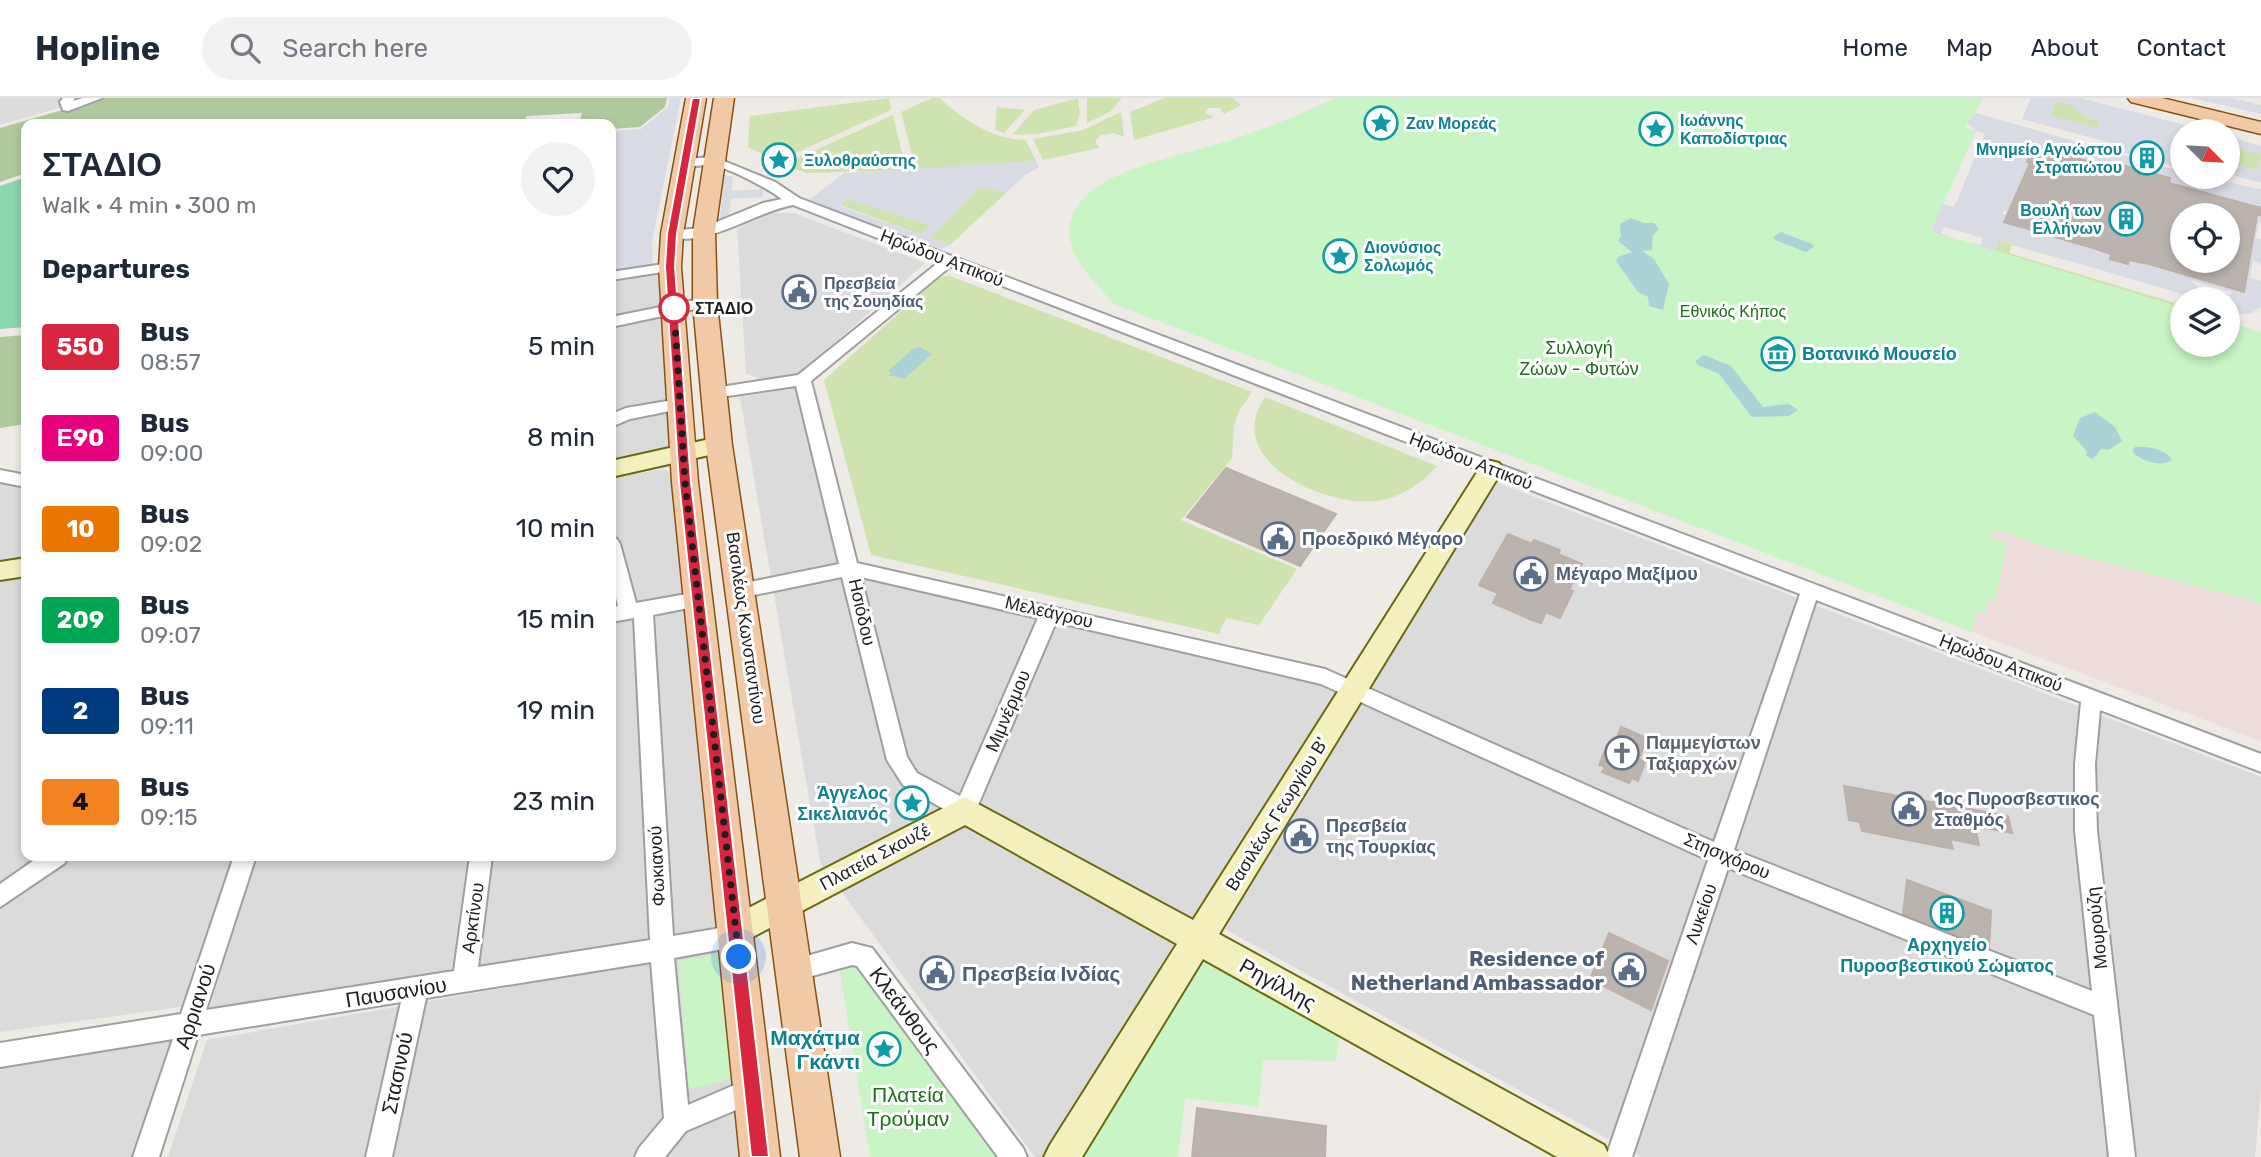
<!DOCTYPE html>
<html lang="en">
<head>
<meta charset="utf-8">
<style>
  body { margin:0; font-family:Rubik,sans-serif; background:#f2f2f3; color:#1f2937; height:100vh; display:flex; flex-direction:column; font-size:26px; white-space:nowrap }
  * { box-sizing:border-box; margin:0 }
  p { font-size:23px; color:#747a83 }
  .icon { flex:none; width:38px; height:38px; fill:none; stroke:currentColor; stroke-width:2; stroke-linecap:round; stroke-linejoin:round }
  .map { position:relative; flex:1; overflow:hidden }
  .panel { position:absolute; left:21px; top:21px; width:595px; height:742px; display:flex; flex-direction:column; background:#fff; border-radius:14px; box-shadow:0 4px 10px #0003 }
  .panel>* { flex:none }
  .badge { padding:0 14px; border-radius:5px; font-size:24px; line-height:46px }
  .needle { width:46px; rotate:114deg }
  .fabs { position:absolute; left:2170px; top:21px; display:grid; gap:14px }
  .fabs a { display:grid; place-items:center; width:70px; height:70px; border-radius:50%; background:#fff; box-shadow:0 4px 10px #0003; font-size:35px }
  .you { position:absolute; width:35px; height:35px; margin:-18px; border:5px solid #fff; border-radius:50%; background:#1a73e8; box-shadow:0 0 0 10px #1a73e833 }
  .map>.badge { position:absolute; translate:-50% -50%; box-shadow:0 0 0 4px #fff }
  h2 { padding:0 21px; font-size:26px; line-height:63px }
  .round { display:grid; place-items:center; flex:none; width:74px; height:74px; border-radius:37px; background:#f2f2f3 }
  .head { display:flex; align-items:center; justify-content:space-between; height:119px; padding:0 21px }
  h1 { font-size:33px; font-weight:800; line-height:52px }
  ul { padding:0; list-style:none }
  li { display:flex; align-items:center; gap:21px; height:91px; padding:0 21px }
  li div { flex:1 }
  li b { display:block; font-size:26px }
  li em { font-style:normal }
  li .badge { min-width:77px; font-weight:700; text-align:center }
  header { display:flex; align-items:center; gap:42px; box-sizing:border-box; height:98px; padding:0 35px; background:#fff; border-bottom:2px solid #e0e1e3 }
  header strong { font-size:33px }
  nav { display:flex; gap:38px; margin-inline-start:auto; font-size:24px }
  .search { width:490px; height:63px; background:#f2f2f3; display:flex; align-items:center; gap:18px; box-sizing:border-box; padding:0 24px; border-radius:38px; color:#747a83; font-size:26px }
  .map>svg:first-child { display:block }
  .residential { fill:#dcdbdb }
  .military { fill:#eeddda }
  .grass { fill:#cfe3b0 }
  .forest { fill:#afc99e }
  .park { fill:#c8f4c6 }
  .pitch { fill:#8bd5b0 }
  .plaza { fill:#d9dbe4; fill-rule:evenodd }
  .water { fill:#aad2d7 }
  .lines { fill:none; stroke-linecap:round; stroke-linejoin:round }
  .canal { fill:#aad2d7; fill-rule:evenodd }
  .building { fill:#bbb3ae; stroke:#beb0a9; stroke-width:2; fill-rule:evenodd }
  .street-casing { stroke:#9f9f9f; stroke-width:4 }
  .secondary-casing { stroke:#6a6a10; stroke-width:4 }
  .primary-casing { stroke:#89530f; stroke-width:3 }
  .street { fill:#fff; fill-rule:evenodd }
  .secondary { fill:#f3f0be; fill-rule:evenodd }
  .primary { fill:#f2c9a6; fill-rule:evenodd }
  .line { fill:#d7263d; stroke:#fff; stroke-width:2 }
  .walk { stroke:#1e1e1e; stroke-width:7; stroke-dasharray:0 12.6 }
  .stop-dot { fill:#fff; stroke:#d7263d; stroke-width:3.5 }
  .labels { text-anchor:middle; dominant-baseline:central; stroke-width:6; stroke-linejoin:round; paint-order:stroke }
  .far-culture-label { font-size:16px; font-weight:bold; fill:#0d838f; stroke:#fff; text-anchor:start }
  .far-service-label { font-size:16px; font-weight:bold; fill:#4e5e75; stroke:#fff; text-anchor:start }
  .far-stop-label { font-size:16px; font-weight:bold; fill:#1e1e1e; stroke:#fff; text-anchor:start }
  .far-park-label { font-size:16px; fill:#197117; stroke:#fff }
  .street-label { font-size:18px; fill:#1e1e1e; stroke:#fff }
  .park-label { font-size:18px; fill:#197117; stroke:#fff }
  .culture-label { font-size:18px; font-weight:bold; fill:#0d838f; stroke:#fff; text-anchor:start }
  .service-label { font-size:18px; font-weight:bold; fill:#4e5e75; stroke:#fff; text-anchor:start }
  .worship-label { font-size:18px; font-weight:bold; fill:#5b616d; stroke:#fff; text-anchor:start }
  .near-service-label { font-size:21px; font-weight:bold; fill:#4e5e75; stroke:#fff; text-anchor:end }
  .near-street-label { font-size:21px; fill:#1e1e1e; stroke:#fff }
  .near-culture-label { font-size:21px; font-weight:bold; fill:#0d838f; stroke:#fff; text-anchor:end }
  .near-park-label { font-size:21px; fill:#197117; stroke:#fff }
</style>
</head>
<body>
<header>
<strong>Hopline</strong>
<div class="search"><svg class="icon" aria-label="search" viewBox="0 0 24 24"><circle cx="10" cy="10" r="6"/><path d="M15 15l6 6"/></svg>Search here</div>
<nav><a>Home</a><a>Map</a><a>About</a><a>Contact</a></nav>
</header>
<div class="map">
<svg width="2261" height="1059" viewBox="0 0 2261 1059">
  <rect width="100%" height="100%" fill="#eeeae5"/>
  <path class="residential" d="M0 0H93L0 27Z
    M771 115H794L925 165 800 276 759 281 746 275 737 131Z
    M658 176 670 351 611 367V182Z
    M801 289 844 476 1343 591 1041 1059H1035L820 764 740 299Z
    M663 371 673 375 727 841 207 918 256 758H611V380Z
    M0 383 17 387 26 384V465L0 469Z
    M1496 384 2261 679V990L2255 1059H1641L1223 830Z
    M26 473V758H242L194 907 0 934V477Z
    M727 851 749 1059H168L207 942Z
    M182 935 141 1059H0V962Z"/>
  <path class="military" d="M1993 431 2050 450 2261 505V643L1972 534 1978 513 1988 502 1995 504 2007 446 1990 440Z"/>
  <path class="grass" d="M889 0 891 12 789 58 777 54 766 58 748 49 750 18Z
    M932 0H939C965 22 990 41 1026 42L1036 63 916 72 901 14Z
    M1078 0 1080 15 1076 28 1037 36 1012 37 1034 12Z
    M1087 0H1121V1L1111 13 1087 25Z
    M1164 0H1233L1241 7 1224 16 1220 10H1208L1205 15 1214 19 1134 42 1130 14Z
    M2056 3 2074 8 2100 23 2097 31 2050 18Z
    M997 9 1025 12 1004 35 995 31Z
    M1121 14 1124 39 1114 35 1101 37 1095 44 1100 50 1043 62 1033 41 1083 32Z
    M893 17 906 72 807 75 791 70 792 64 800 59Z
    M2240 51 2261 56 2258 73 2228 65V54L2240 53Z
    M979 89 1007 94 950 147 930 140Z
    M847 101 930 127 921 137 840 107Z
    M1999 142 2086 168 2012 147 2009 155 2182 207V210L1995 153Z
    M945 178H950L1252 294 1239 313 1234 328 1232 360 1181 422 1297 471 1259 527 1226 520 1219 536 871 457 824 282 936 182Z
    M1265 299 1437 368C1423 385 1400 400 1377 403 1326 409 1221 364 1265 299Z"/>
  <path class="forest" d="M104 0H667L665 9 640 29 611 31V26H579L582 15 527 18 522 26H26V75L0 84V30Z
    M26 237V326L0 330V239Z"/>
  <path class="park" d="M1336 0H1982L1974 19H1970L1965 30 1976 33 1931 133 2182 210V247H2228V224L2261 234V505L2050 450 1994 431 1991 440 2007 445 1995 504 1988 502 1985 515 1978 513 1972 534 1114 206C1097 186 1069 162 1069 134 1069 117 1081 100 1095 90 1132 66 1179 58 1221 45 1261 33 1298 17 1336 0Z
    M1201 851 1340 929 1336 963 1263 962 1258 1009 1185 1000 1178 1059H1074Z
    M723 855 734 980 689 992 678 863Z
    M864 862 999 1059H870L839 869Z"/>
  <path class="pitch" d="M26 79V229L0 231V88Z"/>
  <path class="plaza" d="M670 0H681L652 144 653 172 611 178V33L641 31 668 9Z
    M2031 0H2080L2209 33H2182V65H2179L2178 69 2117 53 2118 48 2114 46 2022 21ZM2056 3 2074 8V10L2089 20 2099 23 2097 30 2050 18Z
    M2191 0H2231L2261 7V16Z
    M1976 15 2182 74V79H2202L2261 91V124H2259L2256 140 2261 141V167L2253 162 2250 180 2261 183V209L2250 216H2239L2228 210 2231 194 2190 182 2204 195 2227 201H2199L1999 142 1995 153 1968 145 1981 147 1983 140 1944 129 1941 135 1952 140 1931 133 1943 106 1954 109 1985 36 1976 33 1967 24ZM2033 48 2117 71 2118 66 2169 85 2247 125 2244 140 2253 142 2250 159 2238 173 2247 176 2245 193 2149 166 2129 162 2128 166 2110 161 2111 156 2093 150 2005 124 2007 117 2003 116V113L2008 114 2010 108H2013L2030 65 2027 64 2029 58 2026 56 2030 54Z
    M2228 38 2261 48V85L2228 76V65L2258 73 2261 56 2241 51 2240 53 2228 54Z
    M1036 63 1039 69 1025 77 1007 94 979 89 930 140 950 147 941 151 918 145 812 105 809 102 844 75ZM847 101 930 127 920 137 840 108Z
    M724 77 733 79 732 93 763 91V99L731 101 729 119 722 123 720 121Z"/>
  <path class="water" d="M1631 120 1644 125H1654L1659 131 1653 137 1652 152 1642 153 1654 161 1669 186 1663 212 1649 208 1648 199 1638 194 1616 163 1618 159 1632 154 1618 143 1621 138 1620 126Z
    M920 249 932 256 904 281 888 277 891 275 888 273 914 250Z
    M2095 314 2115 329 2122 343 2109 352 2101 351 2093 361 2086 358 2087 353 2073 338 2080 320Z
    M2135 349C2148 348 2165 351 2172 362 2161 370 2144 363 2134 356L2133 351Z"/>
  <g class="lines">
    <path class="canal" d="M1781 134 1812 146 1814 149 1806 154 1775 142 1773 139Z
      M1704 257 1731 268 1763 309 1789 306 1798 312 1789 318 1752 319 1719 276 1698 267 1695 263Z"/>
  </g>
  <path class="building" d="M2033 48 2117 71 2118 66 2170 80 2169 85 2261 110V117H2257L2244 194 2149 166 2129 162 2128 166 2110 161 2111 156 2093 150 2004 124 2030 65 2027 64ZM2182 117H2228V163H2182Z
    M1226 370 1336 416 1300 468 1187 419Z
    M1508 436 1532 446 1534 442 1560 452 1558 456 1582 466 1569 492 1573 493 1560 520 1546 514 1541 525 1532 522 1493 505 1498 495 1479 487Z
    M1621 629 1647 640 1639 661 1645 664 1638 683 1632 680 1629 685 1602 674 1605 669 1599 667 1607 647 1613 649Z
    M1844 688 2008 718 2012 735 1975 728 1979 747 1950 741 1953 751 1862 733 1860 724 1849 722Z
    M1907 782 1991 813 1989 850 1903 816Z
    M1609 835 1668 863 1651 912 1590 881Z
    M1197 1010 1326 1028 1325 1059H1192Z"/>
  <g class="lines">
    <defs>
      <path id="street" d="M63 0H75L73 3 83 0H102L68 13 63 12 60 4Z
        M714 59 775 84 799 100 2261 656V674L2100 612 2095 666 2097 733 2135 1059H2109L2094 917 1728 770 1632 1059H1606L1708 762 1321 586 1056 524 973 719 965 721 957 719 903 687 887 662 842 479 740 500 733 498 731 493 733 488 740 486 839 466 796 288 714 300 706 295 714 290 798 277 939 164 793 107C752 115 709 149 667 139V133L702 130 763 105 782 101C766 90 729 69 710 67 699 66 686 72 677 65L684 61ZM951 168 1800 496 1714 744 1325 571 857 465 811 283ZM861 479 1038 520 960 698 917 675 907 659ZM1816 502 2081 604 2075 666V733L2092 893 1734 752Z
        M670 165 675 166 677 169 675 172 611 182V174Z
        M705 200 713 205 710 208 611 229V219Z
        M679 301 687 306 685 310 630 321 611 329V316L626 310Z
        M0 372 26 377V389L0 384Z
        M611 439 617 441 620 446 636 505 698 494 705 496 707 501 705 506 698 508 653 517 673 838 715 831 736 821 744 824 748 832 744 840 718 852 674 860 688 1007 753 979 762 983 766 992 762 1001 686 1033 665 1059H635L639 1050 664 1020 651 864 426 900 392 1059H366L401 904 198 937 159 1059H133L173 941 0 969V945L181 916 234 758H256L206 912 454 873 470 758H492L478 869 650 842 634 520 611 524V510L618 508 611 480Z
        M40 758H68L65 765 0 809V786Z
        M852 845 872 850 1023 1050 1027 1059H998L857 868 852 867 794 883 786 880 782 872 786 864Z"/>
      <path id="secondary" d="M719 339 727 341 731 347 727 353 611 379V363Z
        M1491 363 1499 365 1503 371 1219 836 1604 1047 1610 1059H1557L1203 861 1082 1059H1044L1050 1047 1177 846 965 727 747 842 736 847 725 842 720 832 725 822 965 699 1193 822 1483 365Z
        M26 460V478L0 482V464Z"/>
      <path id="primary" d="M686 0H706L683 136 681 169 698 384 780 1059H740L672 384 659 169 661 136Z
        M714 0H734L715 134 717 205 732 347 840 1059H800L706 347 693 205V134Z
        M2128 0H2162L2261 24V36L2131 4Z"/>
    </defs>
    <use href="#street" class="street-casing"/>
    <use href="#secondary" class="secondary-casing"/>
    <use href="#primary" class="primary-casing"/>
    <use href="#street" class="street"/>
    <use href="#secondary" class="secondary"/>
    <use href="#primary" class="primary"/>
  </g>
  <path class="line" d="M692 0H701L677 136 675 169 691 384 769 1059H751L679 384 665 169 667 136Z"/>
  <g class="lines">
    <path class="walk" d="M674 210 685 384 739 859"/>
  </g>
  <defs>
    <symbol id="sight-ring" viewBox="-11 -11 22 22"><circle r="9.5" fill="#fff" stroke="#0f9aa8" stroke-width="1.5"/><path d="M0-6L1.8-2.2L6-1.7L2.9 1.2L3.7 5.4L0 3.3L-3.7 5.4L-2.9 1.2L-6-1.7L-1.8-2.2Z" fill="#0f9aa8"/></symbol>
    <symbol id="building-ring" viewBox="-11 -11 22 22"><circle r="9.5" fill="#fff" stroke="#0f9aa8" stroke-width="1.5"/><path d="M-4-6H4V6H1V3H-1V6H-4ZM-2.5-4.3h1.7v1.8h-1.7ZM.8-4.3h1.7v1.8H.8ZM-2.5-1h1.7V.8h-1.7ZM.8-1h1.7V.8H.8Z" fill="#0f9aa8"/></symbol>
    <symbol id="civic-ring" viewBox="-11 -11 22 22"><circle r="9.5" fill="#fff" stroke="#5c6f8a" stroke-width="1.5"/><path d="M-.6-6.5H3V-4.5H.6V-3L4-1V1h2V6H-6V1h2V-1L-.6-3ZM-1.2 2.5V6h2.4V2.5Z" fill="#5c6f8a"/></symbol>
    <symbol id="museum-ring" viewBox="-11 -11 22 22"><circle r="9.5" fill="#fff" stroke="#0f9aa8" stroke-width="1.5"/><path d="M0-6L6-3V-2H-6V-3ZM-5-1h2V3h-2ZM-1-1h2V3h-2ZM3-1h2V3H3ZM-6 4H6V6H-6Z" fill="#0f9aa8"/></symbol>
    <symbol id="church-ring" viewBox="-11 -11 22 22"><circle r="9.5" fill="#fff" stroke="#6b7280" stroke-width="1.5"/><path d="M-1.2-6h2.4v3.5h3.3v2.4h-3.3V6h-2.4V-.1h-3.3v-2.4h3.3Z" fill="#6b7280"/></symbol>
  </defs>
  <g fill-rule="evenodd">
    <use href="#sight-ring" x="1362" y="6" width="38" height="38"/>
    <use href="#sight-ring" x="1637" y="12" width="38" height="38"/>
    <use href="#building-ring" x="2128" y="41" width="38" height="38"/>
    <use href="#sight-ring" x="760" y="43" width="38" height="38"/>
    <use href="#building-ring" x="2107" y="102" width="38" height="38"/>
    <use href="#sight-ring" x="1321" y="139" width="38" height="38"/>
    <use href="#civic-ring" x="780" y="175" width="38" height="38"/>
    <use href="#museum-ring" x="1759" y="237" width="38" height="38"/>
    <use href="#civic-ring" x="1259" y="422" width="38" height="38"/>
    <use href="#civic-ring" x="1512" y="457" width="38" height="38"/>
    <use href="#church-ring" x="1603" y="636" width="38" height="38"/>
    <use href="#sight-ring" x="893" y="686" width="38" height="38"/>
    <use href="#civic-ring" x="1890" y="692" width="38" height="38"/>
    <use href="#civic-ring" x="1282" y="719" width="38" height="38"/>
    <use href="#building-ring" x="1928" y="796" width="38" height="38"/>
    <use href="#civic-ring" x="1610" y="853" width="38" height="38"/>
    <use href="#civic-ring" x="918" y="856" width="38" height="38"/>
    <use href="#sight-ring" x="865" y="932" width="38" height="38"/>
  </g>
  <circle class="stop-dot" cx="674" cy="210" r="14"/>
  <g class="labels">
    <g class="far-culture-label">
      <text x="1680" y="22">Ιωάννης<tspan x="1680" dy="18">Καποδίστριας</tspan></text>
      <text x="1406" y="25">Ζαν Μορεάς</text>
      <text x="2122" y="51" text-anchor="end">Μνημείο Αγνώστου<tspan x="2122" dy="18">Στρατιώτου</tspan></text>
      <text x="804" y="62">Ξυλοθραύστης</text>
      <text x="2102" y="112" text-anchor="end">Βουλή των<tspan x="2102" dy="18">Ελλήνων</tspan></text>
      <text x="1364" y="149">Διονύσιος<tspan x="1364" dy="18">Σολωμός</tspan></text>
    </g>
    <g class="far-service-label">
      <text x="824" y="185">Πρεσβεία<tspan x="824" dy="18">της Σουηδίας</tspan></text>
    </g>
    <g class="far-stop-label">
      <text x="695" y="210">ΣΤΑΔΙΟ</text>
    </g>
    <g class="far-park-label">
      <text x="1733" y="213">Εθνικός Κήπος</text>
    </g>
    <g class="street-label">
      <text transform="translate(942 160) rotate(21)">Ηρώδου Αττικού</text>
      <text transform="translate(1471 363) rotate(21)">Ηρώδου Αττικού</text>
      <text transform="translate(862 514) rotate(77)">Ησιόδου</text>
      <text transform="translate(1049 514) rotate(13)">Μελεάγρου</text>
      <text transform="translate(746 530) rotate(82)">Βασιλέως Κωνσταντίνου</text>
      <text transform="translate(2001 565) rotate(21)">Ηρώδου Αττικού</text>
      <text transform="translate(1008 613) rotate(-67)">Μιμνέρμου</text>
      <text transform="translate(1277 716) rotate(-58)">Βασιλέως Γεωργίου Β'</text>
      <text transform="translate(1727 758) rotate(23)">Στησιχόρου</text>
      <text transform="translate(875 759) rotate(-28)">Πλατεία Σκουζέ</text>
      <text transform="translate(657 768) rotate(-93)">Φωκιανού</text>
      <text transform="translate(1701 816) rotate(-71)">Λυκείου</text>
      <text transform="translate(473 820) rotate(-82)">Αρκτίνου</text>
      <text transform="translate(2097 830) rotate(-96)">Μουρούζη</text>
    </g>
    <g class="park-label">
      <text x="1579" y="250">Συλλογή<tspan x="1579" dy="21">Ζώων - Φυτών</tspan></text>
    </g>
    <g class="culture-label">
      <text x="1802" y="256">Βοτανικό Μουσείο</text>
      <text x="888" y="695" text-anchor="end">Άγγελος<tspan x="888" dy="21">Σικελιανός</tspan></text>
      <text x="1947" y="847" text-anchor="middle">Αρχηγείο<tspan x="1947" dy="21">Πυροσβεστικού Σώματος</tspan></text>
    </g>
    <g class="service-label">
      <text x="1302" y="441">Προεδρικό Μέγαρο</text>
      <text x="1556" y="476">Μέγαρο Μαξίμου</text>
      <text x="1934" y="701">1ος Πυροσβεστικος<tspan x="1934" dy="21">Σταθμός</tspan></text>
      <text x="1326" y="728">Πρεσβεία<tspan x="1326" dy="21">της Τουρκίας</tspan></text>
    </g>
    <g class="worship-label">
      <text x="1646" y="645">Παμμεγίστων<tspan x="1646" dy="21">Ταξιαρχών</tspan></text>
    </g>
    <g class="near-service-label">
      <text x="1604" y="860">Residence of<tspan x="1604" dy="24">Netherland Ambassador</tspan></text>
      <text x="962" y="875" text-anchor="start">Πρεσβεία Ινδίας</text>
    </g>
    <g class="near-street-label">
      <text transform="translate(1278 886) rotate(29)">Ρηγίλλης</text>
      <text transform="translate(396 894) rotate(-9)">Παυσανίου</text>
      <text transform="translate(195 908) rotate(-72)">Αρριανού</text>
      <text transform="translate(905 912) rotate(53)">Κλεάνθους</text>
      <text transform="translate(397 975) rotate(-78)">Στασινού</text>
    </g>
    <g class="near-culture-label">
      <text x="860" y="939">Μαχάτμα<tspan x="860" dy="24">Γκάντι</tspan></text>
    </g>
    <g class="near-park-label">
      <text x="908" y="996">Πλατεία<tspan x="908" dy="24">Τρούμαν</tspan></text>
    </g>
  </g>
</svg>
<div class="fabs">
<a><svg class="needle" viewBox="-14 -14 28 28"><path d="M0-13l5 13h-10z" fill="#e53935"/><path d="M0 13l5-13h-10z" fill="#747a83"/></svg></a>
<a><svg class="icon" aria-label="locate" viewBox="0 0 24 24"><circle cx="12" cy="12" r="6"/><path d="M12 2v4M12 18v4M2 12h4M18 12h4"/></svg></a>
<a><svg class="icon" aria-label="layers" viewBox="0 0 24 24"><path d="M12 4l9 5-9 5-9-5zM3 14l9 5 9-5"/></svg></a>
</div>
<div class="you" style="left:739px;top:859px"></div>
<section class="panel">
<div class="head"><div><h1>ΣΤΑΔΙΟ</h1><p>Walk · 4 min · 300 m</p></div><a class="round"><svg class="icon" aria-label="heart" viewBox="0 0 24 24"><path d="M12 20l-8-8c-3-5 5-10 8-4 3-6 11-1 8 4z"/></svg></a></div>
<h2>Departures</h2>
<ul>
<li><span class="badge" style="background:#d7263d;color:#fff">550</span><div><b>Bus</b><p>08:57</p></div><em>5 min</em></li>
<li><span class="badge" style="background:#e6007e;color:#fff">Ε90</span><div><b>Bus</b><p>09:00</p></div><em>8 min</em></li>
<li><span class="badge" style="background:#ea7600;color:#fff">10</span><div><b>Bus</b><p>09:02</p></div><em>10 min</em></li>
<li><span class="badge" style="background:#00a651;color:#fff">209</span><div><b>Bus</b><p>09:07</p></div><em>15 min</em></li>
<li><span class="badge" style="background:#003b80;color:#fff">2</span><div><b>Bus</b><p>09:11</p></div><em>19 min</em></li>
<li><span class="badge" style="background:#f58220;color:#111">4</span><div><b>Bus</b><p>09:15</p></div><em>23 min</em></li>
</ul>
</section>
</div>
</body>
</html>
